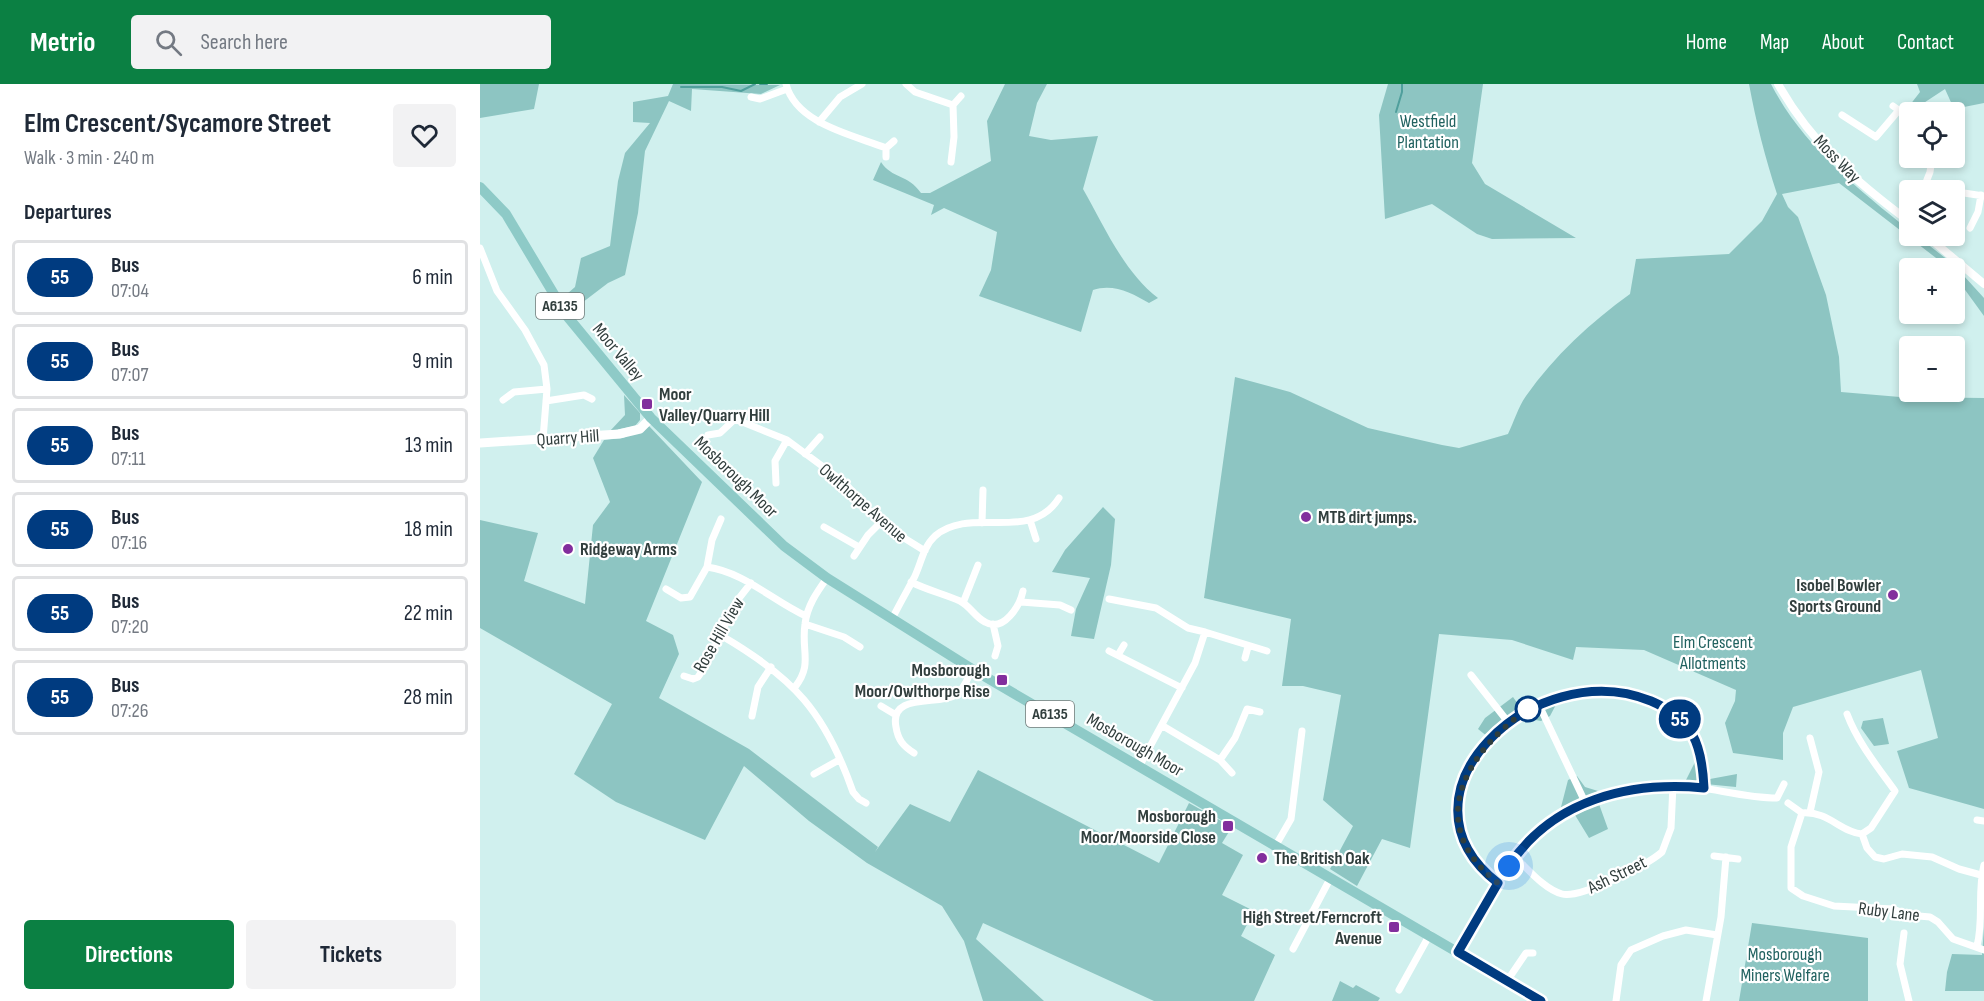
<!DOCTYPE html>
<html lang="en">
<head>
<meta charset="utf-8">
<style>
  body { margin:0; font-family:"Sofia Sans Condensed",sans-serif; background:#f2f2f3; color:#1f2937; height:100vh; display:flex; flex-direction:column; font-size:22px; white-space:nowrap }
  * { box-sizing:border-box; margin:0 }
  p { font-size:20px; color:#747a83 }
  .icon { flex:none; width:33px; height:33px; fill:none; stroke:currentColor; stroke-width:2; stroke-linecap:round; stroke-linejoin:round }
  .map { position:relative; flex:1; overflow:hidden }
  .details { display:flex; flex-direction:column; background:#fff; width:480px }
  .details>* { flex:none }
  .badge { padding:0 12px; border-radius:20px; font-size:21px; line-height:39px }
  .buttons { position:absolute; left:1419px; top:18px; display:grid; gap:12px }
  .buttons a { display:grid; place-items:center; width:66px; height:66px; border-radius:6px; background:#fff; box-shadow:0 3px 9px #0003; font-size:30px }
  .you { position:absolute; width:30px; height:30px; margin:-15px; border:4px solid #fff; border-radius:50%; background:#1a73e8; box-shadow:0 0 0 9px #1a73e833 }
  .map>.badge { position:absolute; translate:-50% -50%; box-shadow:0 0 0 3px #fff }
  h2 { padding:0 24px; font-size:22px; line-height:54px }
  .round { display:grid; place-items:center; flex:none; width:63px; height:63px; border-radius:6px; background:#f2f2f3 }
  .overview { display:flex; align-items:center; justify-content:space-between; height:102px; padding:0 24px }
  h1 { font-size:28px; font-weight:700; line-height:45px }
  .button { display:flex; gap:12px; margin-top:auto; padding:12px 24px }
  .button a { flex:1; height:69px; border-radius:6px; background:#0b8043; color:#fff; font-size:24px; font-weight:700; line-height:69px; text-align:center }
  .button a+a { background:#f2f2f3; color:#1f2937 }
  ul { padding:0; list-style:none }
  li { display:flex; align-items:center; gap:18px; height:75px; margin:0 12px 9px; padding:0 12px; border:3px solid #e0e1e3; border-radius:6px }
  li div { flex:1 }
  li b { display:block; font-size:22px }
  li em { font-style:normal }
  li .badge { min-width:66px; font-weight:700; text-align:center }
  header { display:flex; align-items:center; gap:36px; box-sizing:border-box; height:84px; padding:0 30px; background:#0b8043; color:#fff }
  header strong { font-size:28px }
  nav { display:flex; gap:33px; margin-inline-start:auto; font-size:21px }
  .search { width:420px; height:54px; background:#f2f2f3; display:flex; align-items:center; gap:15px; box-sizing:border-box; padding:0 21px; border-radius:6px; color:#747a83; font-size:22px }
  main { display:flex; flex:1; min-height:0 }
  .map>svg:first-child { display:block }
  .green { fill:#8dc5c2 }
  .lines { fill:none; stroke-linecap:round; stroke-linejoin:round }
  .stream { stroke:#4f9f9c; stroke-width:2 }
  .minor { stroke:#fff; stroke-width:7 }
  .tertiary { stroke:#fff; stroke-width:8 }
  .secondary { stroke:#fff; stroke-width:9 }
  .primary { stroke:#8ecac7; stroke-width:10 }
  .line-casing { stroke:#fff; stroke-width:14 }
  .line { stroke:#003b80; stroke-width:9 }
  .walk { stroke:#313e3d; stroke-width:6; stroke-dasharray:0 10.8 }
  .poi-dot { fill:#822e9d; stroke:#fff; stroke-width:2 }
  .stop-dot { fill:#fff; stroke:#003b80; stroke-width:3 }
  .labels { text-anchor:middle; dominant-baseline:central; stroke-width:4.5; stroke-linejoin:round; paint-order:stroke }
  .shield { fill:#fff; stroke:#6f7877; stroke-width:1.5 }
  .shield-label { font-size:16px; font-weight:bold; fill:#313e3d }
  .park-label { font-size:18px; fill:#216260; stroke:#fff }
  .street-label { font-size:18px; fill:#313e3d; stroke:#fff }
  .poi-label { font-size:18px; font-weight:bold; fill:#313e3d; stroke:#fff; text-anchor:start }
</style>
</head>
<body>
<header>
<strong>Metrio</strong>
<div class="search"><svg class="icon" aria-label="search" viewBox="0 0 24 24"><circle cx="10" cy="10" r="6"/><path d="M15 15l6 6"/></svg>Search here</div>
<nav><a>Home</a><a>Map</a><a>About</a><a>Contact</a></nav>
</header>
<main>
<section class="details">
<div class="overview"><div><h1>Elm Crescent/Sycamore Street</h1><p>Walk · 3 min · 240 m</p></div><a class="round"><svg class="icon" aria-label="heart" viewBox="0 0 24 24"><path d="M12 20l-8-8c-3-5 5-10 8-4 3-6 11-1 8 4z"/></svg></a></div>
<h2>Departures</h2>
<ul>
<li><span class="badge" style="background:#003b80;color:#fff">55</span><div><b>Bus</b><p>07:04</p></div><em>6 min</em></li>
<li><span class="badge" style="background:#003b80;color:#fff">55</span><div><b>Bus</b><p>07:07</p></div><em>9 min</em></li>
<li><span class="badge" style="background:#003b80;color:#fff">55</span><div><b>Bus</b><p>07:11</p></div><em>13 min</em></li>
<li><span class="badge" style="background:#003b80;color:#fff">55</span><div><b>Bus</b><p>07:16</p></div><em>18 min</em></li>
<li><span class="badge" style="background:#003b80;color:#fff">55</span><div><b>Bus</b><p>07:20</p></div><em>22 min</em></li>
<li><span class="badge" style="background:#003b80;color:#fff">55</span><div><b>Bus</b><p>07:26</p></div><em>28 min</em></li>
</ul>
<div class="button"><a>Directions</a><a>Tickets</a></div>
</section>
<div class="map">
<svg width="1504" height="917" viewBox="0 0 1504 917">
  <rect width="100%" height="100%" fill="#d0f0ee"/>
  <path class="green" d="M0 0H59L54 25 0 34Z
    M193 0 300 1 281 10 212 5 211 27 189 17 165 67 158 129 145 191 128 199 90 228 80 216 95 203 101 174 130 162 138 97 145 69 170 39 153 38V18L188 12Z
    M525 0H567L557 19 549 52 571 56 618 52 603 105C624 142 644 188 678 214L669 219C652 209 633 199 613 206L601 248 499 212 511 186 517 148 464 124 451 131 454 121 393 96 401 78C412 95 428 90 441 109H450L511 77 507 37Z
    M908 0H1003L992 79 1005 100 1096 154 1012 155 997 150 952 120 905 135 899 31Z
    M1269 0H1291C1323 62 1376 103 1429 146L1430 152H1437L1473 180 1504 214V232L1475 192 1474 184H1469L1359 99 1302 110 1308 123 1318 133 1346 211 1359 273 1361 308 1420 313 1504 314V725L1429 704 1417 667 1458 654 1441 586 1313 623 1303 649V676L1253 669 1245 639 1255 617 1256 606 1164 566 1096 563 1093 576 1032 556 959 550 930 764 902 755 877 802 850 785 873 742 843 716 861 611 823 602H802L811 535 724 514 755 293 810 308 888 344 962 361 979 364 1028 350C1034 338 1038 323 1046 312 1074 272 1111 238 1150 210L1156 175 1249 170 1282 137 1297 110C1285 73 1276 38 1269 0Z
    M1437 0H1504V19L1474 25 1465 5 1430 28 1426 26 1440 8Z
    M144 311 160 329V336L155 342 130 347 145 331Z
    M169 342 222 398 166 537 193 551 199 570 179 614 269 665 398 763 395 768 430 720 470 738 498 686 679 779 709 719 752 743 742 759 763 771 742 811 774 827 761 852 795 871 774 917H674L503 839 496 855 564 917H503L484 857 462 822 387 779 329 737 264 682 225 756 136 718 94 690 132 620 0 544V436L58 449 44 497 105 520 113 441 130 418 113 374 124 356 143 354Z
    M623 423 635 435 631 481 614 555 591 552 596 525 610 494 572 488 585 466Z
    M1033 613 1045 630 1079 615 1070 632 1061 637 1045 634 1031 644 1020 641 1008 653 998 645 1005 634Z
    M1403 634 1409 660 1394 662 1381 644 1383 637Z
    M1217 674 1220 693 1230 695 1257 690 1256 703 1205 698Z
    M1097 692 1105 703 1118 707 1080 727 1088 696Z
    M1119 720 1128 745 1109 754 1095 731Z
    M1272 839 1388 854V917H1259Z
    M1504 843V907H1465L1467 888 1472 870 1502 871Z
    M860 897 873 904 876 901 900 914 898 917H852Z"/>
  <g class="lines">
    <path class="stream" d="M280 0H287
      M201 3H242L261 7 275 0
      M916 28 922 8V0"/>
    <path class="minor" d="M306 0C316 40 373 51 406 64V73
      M426 0 435 8 473 21 474 53 471 78
      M271 13 280 15 307 5
      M473 21 481 12
      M1413 22 1430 34
      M1362 31 1396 53 1419 26
      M339 38 360 13 382 0
      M406 64 414 57
      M1447 98 1484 109 1504 112
      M1443 106 1450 88 1452 74
      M1490 144 1498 128 1501 111
      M0 164 17 207 45 246 64 281 67 305 63 355
      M23 316 34 308 67 305
      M66 317 104 311 112 315
      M228 351 240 349 255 335 307 356 365 399 400 439 445 467
      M325 370 340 353
      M296 399 295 377 307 356
      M550 436 556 455
      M502 439 503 406
      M344 443 379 463
      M374 472 388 451 400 439
      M227 483C264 488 293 517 326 532
      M431 498C447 506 464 510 480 517 490 522 495 533 505 538 524 549 540 521 543 507
      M186 505 201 514 210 513 227 483 232 456 241 435
      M629 515 676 524 708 544 725 548
      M541 518 580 521 591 526
      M483 519 498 481
      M412 535C419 521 427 507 434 494 441 480 443 463 455 452 491 421 550 460 579 414
      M325 540 364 553 380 563
      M513 540 518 562 515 572
      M242 552C314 594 345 628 373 708L379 715 386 719
      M629 567 702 604
      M638 571 644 561
      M765 574 768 563
      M991 591 1028 638
      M204 592 213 595 218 593 225 583 256 518 271 499
      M315 603C333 580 321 568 325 540 327 522 337 508 347 494
      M1058 619 1105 718
      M401 622 416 631
      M1367 630C1378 659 1397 682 1415 707L1391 744 1382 750
      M272 632 278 603 291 583
      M683 642 740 676 752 689
      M1330 654 1339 688 1330 728
      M434 669C423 662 418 656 416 643 409 609 457 621 474 612 483 607 488 594 492 585
      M740 676 755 654 767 625 780 628
      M659 683 715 579 725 548 787 567
      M334 690 359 676
      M1308 719 1322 729
      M1497 736 1504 737
      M1382 750C1360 748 1349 727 1322 729L1311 763V804L1323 812 1354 822 1413 825 1428 831 1450 833 1458 838 1473 855 1504 866
      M1382 750 1387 764 1395 773 1404 775 1422 770 1452 773 1479 785 1501 791
      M796 761 811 735 822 647
      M1234 772 1258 775
      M1035 773C1048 785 1064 805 1082 810 1100 815 1167 781 1182 768L1191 744 1193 701
      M1018 799C904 711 1055 572 1166 616 1212 634 1221 658 1224 704
      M1424 849 1420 880 1429 917
      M1497 862C1504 835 1497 808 1504 781
      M813 865 851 793
      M978 868C998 837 1013 803 1035 773 1072 724 1136 699 1197 701 1231 703 1264 714 1297 714L1304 700
      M1027 897 1046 869H1053
      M919 906 950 850
      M1136 917 1141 881 1151 866 1183 852 1206 846 1237 851
      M1226 917 1241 833 1246 773"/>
    <path class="tertiary" d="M1298 0C1332 60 1375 97 1430 138
      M1447 152 1504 200"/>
    <path class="secondary" d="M0 359 139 350 160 345 171 334"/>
    <path class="primary" d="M0 103 26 130 87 232 171 334 304 462 347 494 492 585 1061 917"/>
  </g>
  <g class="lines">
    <defs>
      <path id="line" d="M1029 782C1072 716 1149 697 1224 704 1222 660 1213 635 1171 617 1054 569 905 711 1018 799L978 868 1061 917"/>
    </defs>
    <use href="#line" class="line-casing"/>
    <use href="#line" class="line"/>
    <path class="walk" d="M1029 782 1018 799C943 741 985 669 1048 625"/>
  </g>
  <g class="poi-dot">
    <rect x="161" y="314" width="12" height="12" rx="3"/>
    <circle cx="826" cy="433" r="6"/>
    <circle cx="88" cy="465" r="6"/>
    <circle cx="1413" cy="511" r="6"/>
    <rect x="516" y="590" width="12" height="12" rx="3"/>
    <rect x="742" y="736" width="12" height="12" rx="3"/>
    <circle cx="782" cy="774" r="6"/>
    <rect x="908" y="837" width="12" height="12" rx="3"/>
  </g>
  <circle class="stop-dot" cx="1048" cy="625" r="12"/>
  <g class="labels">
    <g class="shield">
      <rect x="56" y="209" width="48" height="26" rx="4.5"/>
      <rect x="546" y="617" width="48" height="26" rx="4.5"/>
    </g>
    <g class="shield-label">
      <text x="80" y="222">A6135</text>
      <text x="570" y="630">A6135</text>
    </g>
    <g class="park-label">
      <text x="948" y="37">Westfield<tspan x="948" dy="21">Plantation</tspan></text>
      <text x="1233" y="558">Elm Crescent<tspan x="1233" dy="21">Allotments</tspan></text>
      <text x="1305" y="870">Mosborough<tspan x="1305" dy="21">Miners Welfare</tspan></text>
    </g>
    <g class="street-label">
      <text transform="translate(1357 75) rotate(46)">Moss Way</text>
      <text transform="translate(138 268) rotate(50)">Moor Valley</text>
      <text transform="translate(88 354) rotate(-4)">Quarry Hill</text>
      <text transform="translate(256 393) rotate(44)">Mosborough Moor</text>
      <text transform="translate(383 419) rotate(41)">Owlthorpe Avenue</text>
      <text transform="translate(239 551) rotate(-60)">Rose Hill View</text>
      <text transform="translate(655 661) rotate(30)">Mosborough Moor</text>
      <text transform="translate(1137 791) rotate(-26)">Ash Street</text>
      <text transform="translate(1409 828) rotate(7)">Ruby Lane</text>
    </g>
    <g class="poi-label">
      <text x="179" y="310">Moor<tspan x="179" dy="21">Valley/Quarry Hill</tspan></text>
      <text x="838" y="433">MTB dirt jumps.</text>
      <text x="100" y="465">Ridgeway Arms</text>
      <text x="1401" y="501" text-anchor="end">Isobel Bowler<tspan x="1401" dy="21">Sports Ground</tspan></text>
      <text x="510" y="586" text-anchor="end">Mosborough<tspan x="510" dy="21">Moor/Owlthorpe Rise</tspan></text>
      <text x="736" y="732" text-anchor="end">Mosborough<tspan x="736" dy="21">Moor/Moorside Close</tspan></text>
      <text x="794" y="774">The British Oak</text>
      <text x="902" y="833" text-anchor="end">High Street/Ferncroft<tspan x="902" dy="21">Avenue</tspan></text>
    </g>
  </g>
</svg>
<div class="buttons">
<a><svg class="icon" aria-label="locate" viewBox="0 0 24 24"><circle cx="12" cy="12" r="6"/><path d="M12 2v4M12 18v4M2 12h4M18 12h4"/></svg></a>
<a><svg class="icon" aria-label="layers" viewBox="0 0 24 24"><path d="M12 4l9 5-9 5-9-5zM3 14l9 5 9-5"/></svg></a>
<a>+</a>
<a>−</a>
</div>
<div class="you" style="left:1029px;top:782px"></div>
<b class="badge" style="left:1200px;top:635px;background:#003b80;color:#fff">55</b>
</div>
</main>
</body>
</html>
